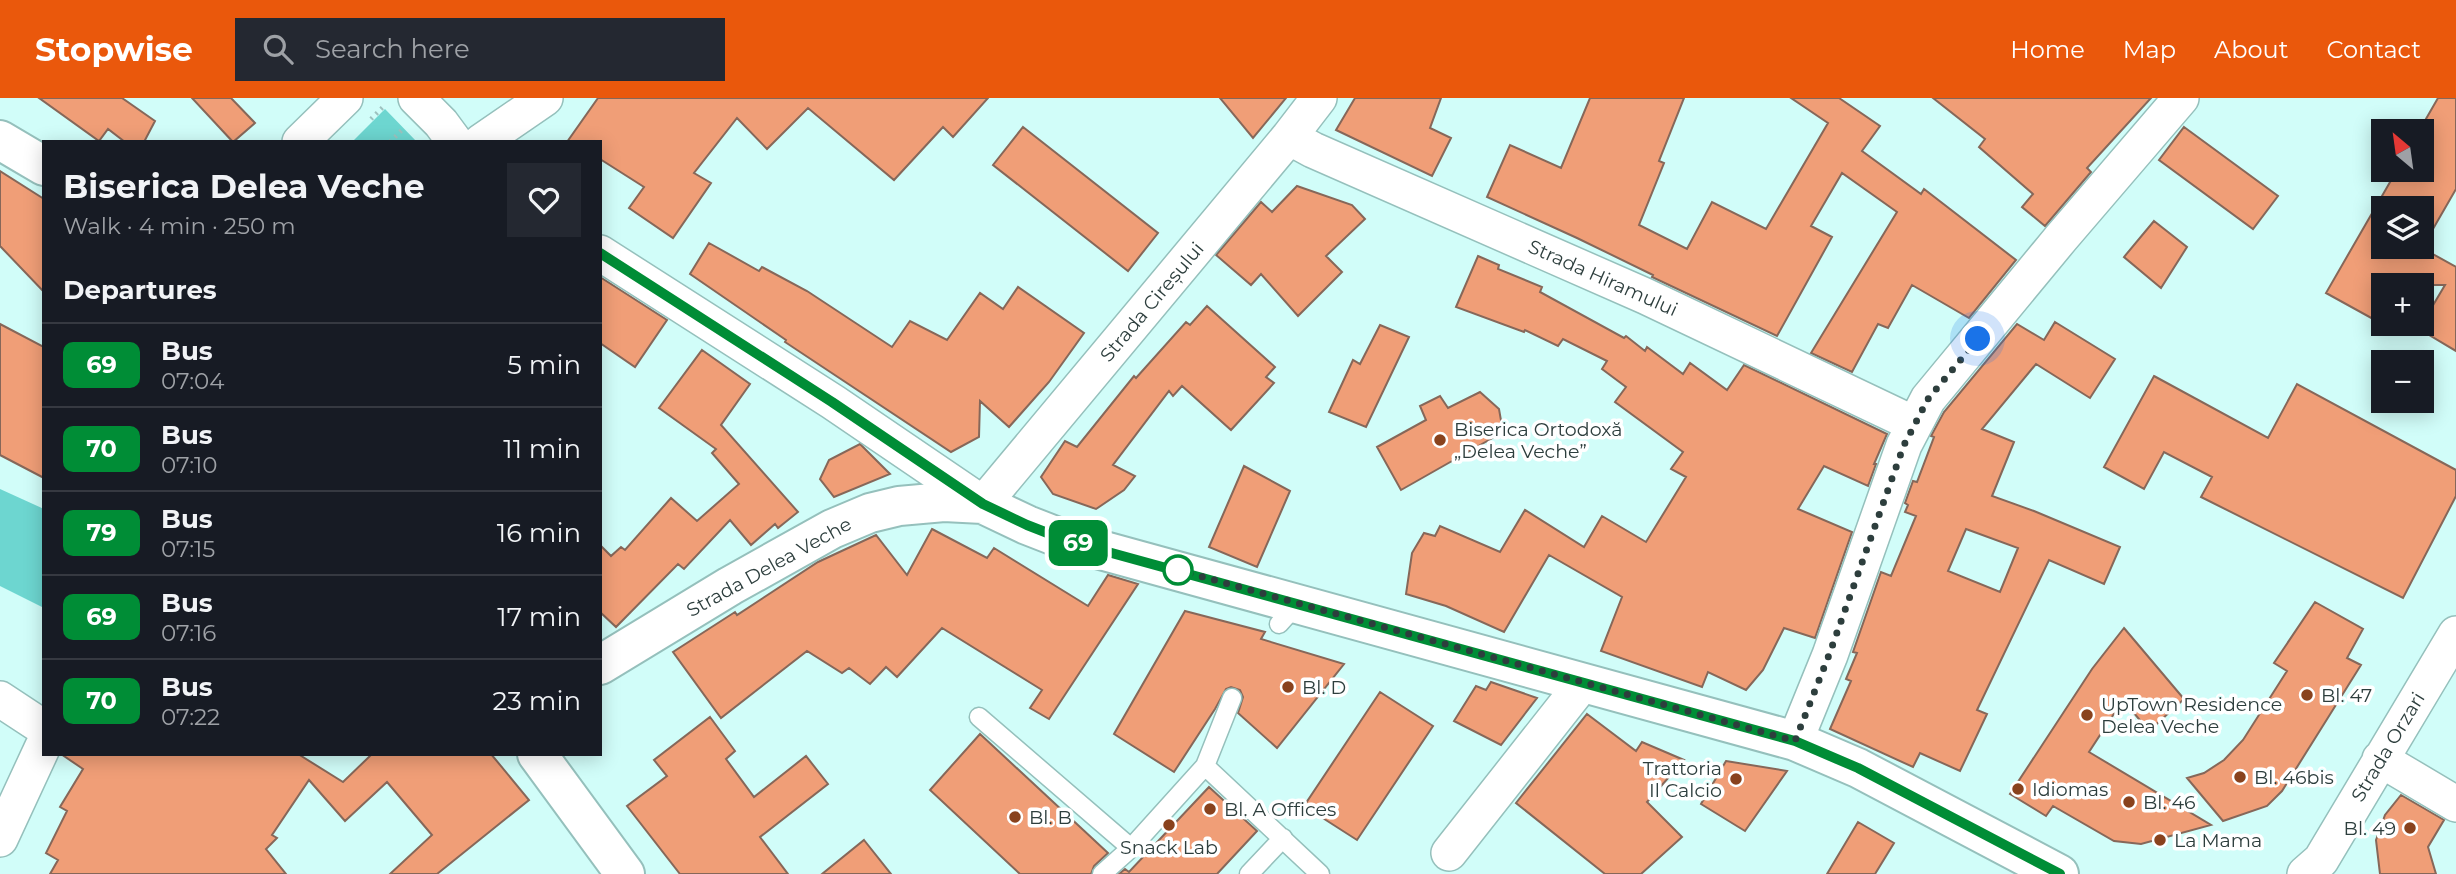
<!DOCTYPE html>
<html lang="en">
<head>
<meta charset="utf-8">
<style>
  body { margin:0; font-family:Montserrat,sans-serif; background:#242831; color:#f1f3f6; height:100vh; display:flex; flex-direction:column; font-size:26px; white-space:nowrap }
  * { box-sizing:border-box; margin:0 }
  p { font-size:23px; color:#9ea1a6 }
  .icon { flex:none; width:38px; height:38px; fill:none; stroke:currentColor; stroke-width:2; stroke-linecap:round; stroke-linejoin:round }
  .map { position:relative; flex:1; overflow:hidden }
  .side { position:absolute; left:42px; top:42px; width:560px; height:616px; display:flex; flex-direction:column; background:#171b24; border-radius:0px; box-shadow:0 4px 18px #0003 }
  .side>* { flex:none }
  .badge { padding:0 14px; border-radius:10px; font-size:24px; line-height:46px }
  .needle { width:46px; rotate:331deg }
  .buttons { position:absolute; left:2371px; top:21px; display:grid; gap:14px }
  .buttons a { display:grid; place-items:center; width:63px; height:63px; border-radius:0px; background:#171b24; box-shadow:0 4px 18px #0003; font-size:35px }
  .you { position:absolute; width:35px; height:35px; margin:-18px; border:5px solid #fff; border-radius:50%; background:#1a73e8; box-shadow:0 0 0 10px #1a73e833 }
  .map>.badge { position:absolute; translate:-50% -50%; box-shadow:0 0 0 4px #fff }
  h2 { padding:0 21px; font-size:26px; line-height:63px }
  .round { display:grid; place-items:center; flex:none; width:74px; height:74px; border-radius:0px; background:#242831 }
  .summary { display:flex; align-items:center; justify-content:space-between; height:119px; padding:0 21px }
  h1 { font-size:33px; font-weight:700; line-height:52px }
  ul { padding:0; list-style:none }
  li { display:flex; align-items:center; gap:21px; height:84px; padding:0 21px; border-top:2px solid #363941 }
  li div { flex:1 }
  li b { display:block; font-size:26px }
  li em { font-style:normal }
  li .badge { min-width:77px; font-weight:700; text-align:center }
  header { display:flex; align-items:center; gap:42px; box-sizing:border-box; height:98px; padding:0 35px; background:#ea580c; color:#fff }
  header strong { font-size:33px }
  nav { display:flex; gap:38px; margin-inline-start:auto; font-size:24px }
  .search { width:490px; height:63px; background:#242831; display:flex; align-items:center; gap:18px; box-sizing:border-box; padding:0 24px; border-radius:0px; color:#9ea1a6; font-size:26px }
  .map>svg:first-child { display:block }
  .green { fill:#6dd6d0 }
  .building { fill:#f09e77; stroke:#866759; stroke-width:2; fill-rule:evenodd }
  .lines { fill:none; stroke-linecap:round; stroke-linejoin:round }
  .service-casing { stroke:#95c0bc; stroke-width:21 }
  .minor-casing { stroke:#95c0bc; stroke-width:38 }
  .tertiary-casing { stroke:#95c0bc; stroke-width:42 }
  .path { stroke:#9ec2bf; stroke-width:4.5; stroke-dasharray:2 5; stroke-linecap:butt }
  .service { stroke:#fff; stroke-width:18 }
  .minor { stroke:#fff; stroke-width:35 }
  .tertiary { stroke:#fff; stroke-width:38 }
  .line-casing { stroke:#fff; stroke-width:16 }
  .line { stroke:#008d36; stroke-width:10 }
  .walk { stroke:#2d3e3d; stroke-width:7; stroke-dasharray:0 12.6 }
  .poi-dot { fill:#89421d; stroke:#fff; stroke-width:2.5 }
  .stop-dot { fill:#fff; stroke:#008d36; stroke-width:3.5 }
  .labels { text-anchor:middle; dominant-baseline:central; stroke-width:7; stroke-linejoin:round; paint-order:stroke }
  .street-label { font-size:19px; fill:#2d3e3d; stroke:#fff }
  .poi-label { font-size:19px; fill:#2d3e3d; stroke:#fff; text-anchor:start }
</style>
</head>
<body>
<header>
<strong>Stopwise</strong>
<div class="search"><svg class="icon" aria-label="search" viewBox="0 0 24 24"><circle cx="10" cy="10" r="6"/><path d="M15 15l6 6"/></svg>Search here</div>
<nav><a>Home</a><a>Map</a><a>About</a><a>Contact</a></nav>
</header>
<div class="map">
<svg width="2456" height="776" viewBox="0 0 2456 776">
  <rect width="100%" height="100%" fill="#d1fdf9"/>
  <path class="green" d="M385 11 417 44H352Z
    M0 391 44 411V510L0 488Z"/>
  <path class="building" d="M39 0H122L155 23 144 44H125L108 31 99 43Z
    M192 0H231L255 25 233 44Z
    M598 0H988L953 39 943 29 894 82 808 10 767 51 737 20 694 75 711 85 673 140 629 110 644 89 600 61V44H567Z
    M1220 0H1286L1253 40Z
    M1355 0H1441L1430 30 1451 40 1432 78 1336 32Z
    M1590 0H1684L1659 63 1664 65 1639 127 1687 151 1712 104 1766 131 1828 25 1791 0H1839L1880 28 1862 53 1921 96 1924 91 2016 162 1969 220 1912 187 1888 230 1878 226 1852 274 1811 255 1897 114 1842 75 1811 128 1832 139 1777 238 1652 179 1653 177 1577 140 1487 99 1510 47 1561 70Z
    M1933 0H2151L2087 70 2091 74 2045 128 2022 109 2033 96 1979 49 1985 41Z
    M2438 0H2456V91L2422 150 2456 169V253L2419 231 2445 187H2384V227L2326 195 2397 72H2422V33H2419ZM2384 110H2422V149H2384Z
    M1023 29 1158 135 1128 173 993 67Z
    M2184 29 2278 98 2253 131 2159 62Z
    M0 73 44 101V194L0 148Z
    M1297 88 1352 107 1365 121 1326 158 1342 174 1298 218 1261 176 1251 187 1216 157 1261 104 1272 114Z
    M2154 123 2187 149 2161 190 2124 159Z
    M709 145 759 173 762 169 807 193 892 249 910 223 947 242 980 195 1003 211 1018 189 1084 235 1049 284 1009 329 980 303 979 339 951 354 785 244 786 242 690 176Z
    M1478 158 1499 167 1498 171 1542 189 1540 194 1624 240 1626 238 1645 253 1647 249 1683 276 1690 265 1727 292 1744 267 1887 336 1874 366H1876L1868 388 1824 368 1798 411 1852 434 1815 540 1784 530 1763 572 1746 592 1708 574 1702 589 1601 553 1622 499 1549 457 1504 534 1446 508 1406 496 1412 455 1424 435 1435 438 1440 428 1500 454 1525 412 1584 449 1602 418 1646 444 1686 379 1671 371 1683 354 1615 304 1626 289 1602 271 1607 263 1563 241 1558 248 1525 232 1524 234 1456 209Z
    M600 179 667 222 635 269 600 245Z
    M1207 208 1275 269 1266 279 1274 285 1231 332 1182 288 1173 298 1169 293 1113 367 1135 378 1124 392 1096 411 1053 396 1041 379 1065 343 1077 349 1134 278 1136 280 1186 224 1190 227Z
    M2055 224 2115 261 2090 300 2036 266 1982 331 2014 344 1992 398 2034 413 2120 449 2104 486 2049 462 1977 612 1987 616 1960 673 1920 655 1913 669 1830 631 1851 583 1846 581 1857 555 1853 554 1881 474 1891 478 1916 418 1905 414 1908 407 1905 405 1913 383 1917 384 1934 339 1931 338 1944 314 2017 226 2044 242ZM1966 431 2018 450 2000 494 1948 473Z
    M0 226 44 249V380L0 357Z
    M1380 227 1409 239 1366 329 1329 314 1353 262 1360 266Z
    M702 252 750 286 721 327 798 414 778 430 775 426 751 447 730 422 684 471 678 466 616 529 600 514V447L611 458 621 449 625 452 671 400 697 423 739 386 712 355 716 351 659 310Z
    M2154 278 2268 340 2297 286 2456 372V398L2403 500 2201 399 2212 379 2164 354 2144 391 2104 369Z
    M1480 294 1499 311 1503 334 1401 392 1377 349 1426 322 1420 308 1440 298 1448 310Z
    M860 346 890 376 834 399 820 381 829 362Z
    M1244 368 1290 393 1257 469 1209 449Z
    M932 431 987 460 994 450 1088 508 1108 477 1138 486 1049 621 1030 610 1042 592 942 530 897 579 886 569 870 586 849 570 842 575 807 553 721 620 673 554 735 514 737 517 818 464 876 437 907 477Z
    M2315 504 2363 531 2347 560 2361 567 2282 693 2267 708 2223 723 2187 680 2204 675 2224 662 2243 642 2287 573 2274 565Z
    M1185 513 1265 534 1261 541 1344 566 1277 650 1238 615 1243 599 1240 592 1231 589 1226 591 1215 611 1174 674 1114 636Z
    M2124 530 2184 601 2149 633 2123 602 2089 654 2211 727 2141 746 2114 743 2053 708 2046 718 2010 696 2092 571Z
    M1491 584 1537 600 1501 647 1454 623 1476 588 1486 592Z
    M1380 594 1433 628 1357 742 1304 708Z
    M1587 616 1636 653 1642 644 1684 662 1647 704 1682 739 1641 776H1605L1516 705Z
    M710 619 735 653 726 661 754 699 806 658 828 686 760 739 788 776H680L627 708 667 678 654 662Z
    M980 636 1108 755 1094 768 1091 776H1020L930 692Z
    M61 656H298L343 684 372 656H491L529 702 437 776H390L432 737 387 684 345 723 309 682 272 737 277 740 266 751 286 776H50L58 762 46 755 67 713 60 709 83 671Z
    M1726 663 1787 673 1745 733 1701 706Z
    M1209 689 1257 733 1217 776H1119L1125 771 1129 774Z
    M2401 697 2444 722 2428 749 2436 776H2380L2376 742 2385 717Z
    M1858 724 1894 745 1875 776H1827Z
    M864 742 891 776H822Z"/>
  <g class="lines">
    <defs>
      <path id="service" d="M1279 526 1298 505
        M979 619 1131 750
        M1205 668 1320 776
        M1102 776 1131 750 1205 668 1232 600
        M1249 776 1283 740"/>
      <path id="minor" d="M416 0 441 25 455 44
        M1289 39 1313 52 1645 198 1914 326
        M300 44 345 0
        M481 44 545 0
        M600 155 833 304 983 406 1289 39 1319 0
        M0 601 44 630
        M1795 643 1830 557 1904 347 1928 301 2061 140 2181 0
        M2380 661 2456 706
        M0 741 44 646
        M1449 755 1583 585
        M2305 776 2321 762 2456 536"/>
      <path id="tertiary" d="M0 42 44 68
        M600 567 730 488 832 431 870 415 899 408 944 404 983 406 1027 427 1068 443 1795 643 1858 670 2059 776
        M537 656 625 776"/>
    </defs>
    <use href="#service" class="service-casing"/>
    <use href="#minor" class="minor-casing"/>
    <use href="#tertiary" class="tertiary-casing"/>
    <path class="path" d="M371 21 385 7
      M390 44 402 32"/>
    <use href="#service" class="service"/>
    <use href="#minor" class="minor"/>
    <use href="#tertiary" class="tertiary"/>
  </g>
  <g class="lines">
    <defs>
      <path id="line" d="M600 155 832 304 983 406 1027 427 1068 443 1795 643 1858 670 2060 776"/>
    </defs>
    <use href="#line" class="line-casing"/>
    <use href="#line" class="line"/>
    <path class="walk" d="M1178 472 1795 643 1829 557 1904 347 1928 301 1978 241"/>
  </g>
  <g class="poi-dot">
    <circle cx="1440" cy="342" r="7"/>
    <circle cx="1288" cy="589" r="7"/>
    <circle cx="2307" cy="597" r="7"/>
    <circle cx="2087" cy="617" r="7"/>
    <circle cx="2240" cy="679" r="7"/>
    <circle cx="1736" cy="681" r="7"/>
    <circle cx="2018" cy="691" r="7"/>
    <circle cx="2129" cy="704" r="7"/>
    <circle cx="1210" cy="711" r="7"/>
    <circle cx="1015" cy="719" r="7"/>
    <circle cx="1169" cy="727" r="7"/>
    <circle cx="2410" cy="730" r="7"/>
    <circle cx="2160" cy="742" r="7"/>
  </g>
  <circle class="stop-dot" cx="1178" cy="472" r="14"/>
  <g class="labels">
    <g class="street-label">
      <text transform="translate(1603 180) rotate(24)">Strada Hiramului</text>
      <text transform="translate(1152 204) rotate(-50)">Strada Cireșului</text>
      <text transform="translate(769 469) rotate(-29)">Strada Delea Veche</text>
      <text transform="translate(2388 649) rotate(-59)">Strada Orzari</text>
    </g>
    <g class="poi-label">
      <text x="1454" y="331">Biserica Ortodoxă<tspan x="1454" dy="22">„Delea Veche”</tspan></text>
      <text x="1302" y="589">Bl. D</text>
      <text x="2321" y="597">Bl. 47</text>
      <text x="2101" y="606">UpTown Residence<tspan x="2101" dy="22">Delea Veche</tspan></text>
      <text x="1722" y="670" text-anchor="end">Trattoria<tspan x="1722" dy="22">Il Calcio</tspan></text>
      <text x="2254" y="679">Bl. 46bis</text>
      <text x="2032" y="691">Idiomas</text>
      <text x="2143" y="704">Bl. 46</text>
      <text x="1224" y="711">Bl. A Offices</text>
      <text x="1029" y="719">Bl. B</text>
      <text x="2396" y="730" text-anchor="end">Bl. 49</text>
      <text x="2174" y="742">La Mama</text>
      <text x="1169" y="749" text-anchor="middle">Snack Lab</text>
    </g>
  </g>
</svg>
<div class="buttons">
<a><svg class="needle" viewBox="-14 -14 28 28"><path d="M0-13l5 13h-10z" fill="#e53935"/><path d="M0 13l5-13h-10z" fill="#9ea1a6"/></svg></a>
<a><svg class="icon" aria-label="layers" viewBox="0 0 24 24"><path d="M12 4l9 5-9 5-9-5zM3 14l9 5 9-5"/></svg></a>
<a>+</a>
<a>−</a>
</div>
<div class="you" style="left:1978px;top:241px"></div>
<b class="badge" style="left:1078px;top:445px;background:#008d36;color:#fff">69</b>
<section class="side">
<div class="summary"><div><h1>Biserica Delea Veche</h1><p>Walk · 4 min · 250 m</p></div><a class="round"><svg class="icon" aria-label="heart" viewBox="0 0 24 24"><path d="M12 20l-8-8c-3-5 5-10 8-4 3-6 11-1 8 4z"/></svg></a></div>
<h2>Departures</h2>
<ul>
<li><span class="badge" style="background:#008d36;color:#fff">69</span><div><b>Bus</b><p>07:04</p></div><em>5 min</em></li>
<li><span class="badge" style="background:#008d36;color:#fff">70</span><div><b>Bus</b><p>07:10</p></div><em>11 min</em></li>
<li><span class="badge" style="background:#008d36;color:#fff">79</span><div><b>Bus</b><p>07:15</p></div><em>16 min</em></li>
<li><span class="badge" style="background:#008d36;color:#fff">69</span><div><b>Bus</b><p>07:16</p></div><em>17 min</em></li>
<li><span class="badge" style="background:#008d36;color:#fff">70</span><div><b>Bus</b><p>07:22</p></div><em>23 min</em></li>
</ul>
</section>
</div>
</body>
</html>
